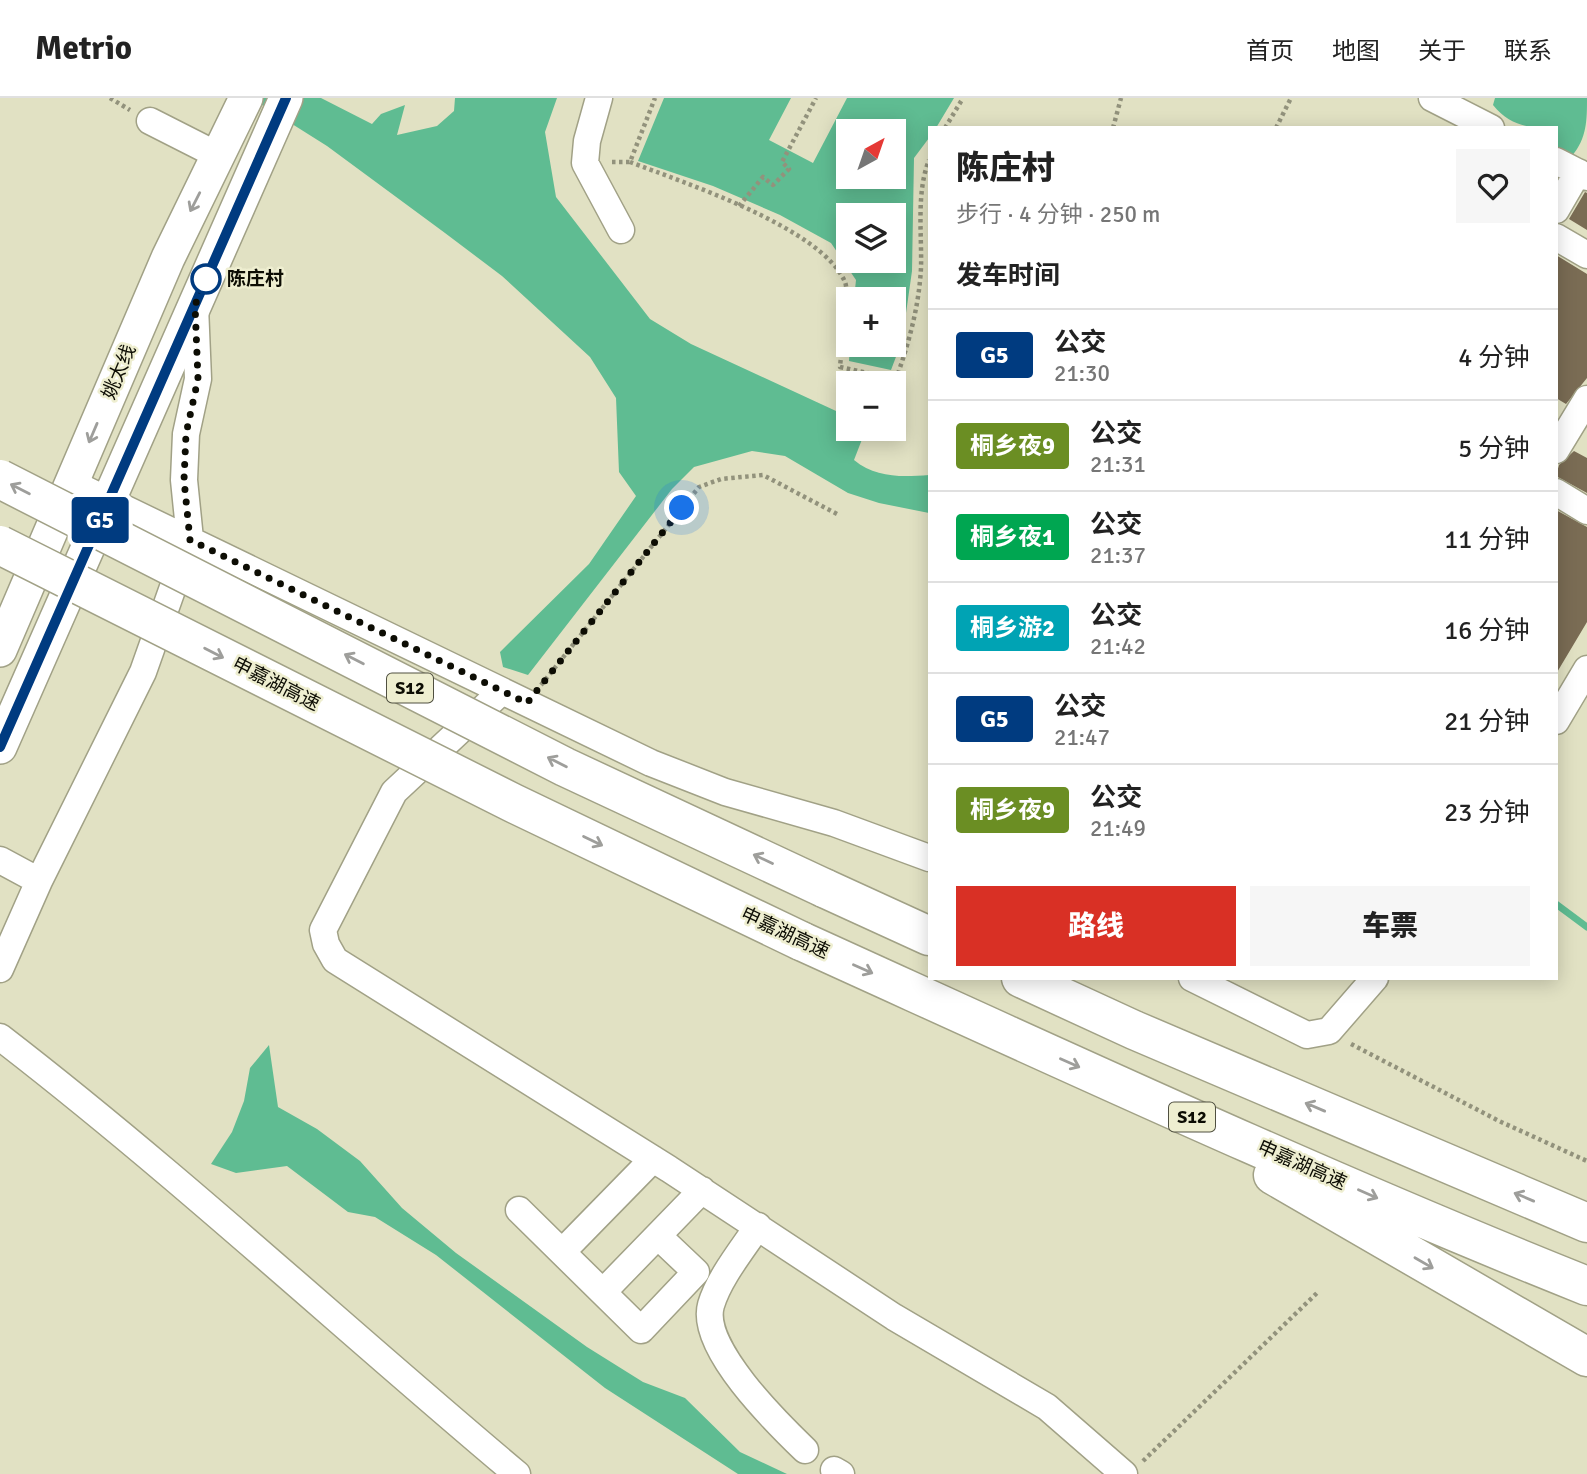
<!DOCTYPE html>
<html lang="zh">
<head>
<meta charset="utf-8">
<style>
  body { margin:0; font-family:Signika,"Noto Sans SC",sans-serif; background:#f6f6f6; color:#222; height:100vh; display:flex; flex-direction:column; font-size:26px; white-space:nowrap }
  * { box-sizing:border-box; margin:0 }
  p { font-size:23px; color:#767676 }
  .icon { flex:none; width:38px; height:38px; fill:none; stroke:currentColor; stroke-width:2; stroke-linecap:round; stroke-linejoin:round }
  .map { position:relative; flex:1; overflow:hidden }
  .panel { position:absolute; left:928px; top:28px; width:630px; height:854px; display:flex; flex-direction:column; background:#fff; border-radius:0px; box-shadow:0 4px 18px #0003 }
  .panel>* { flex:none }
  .badge { padding:0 14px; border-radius:5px; font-size:24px; line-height:46px }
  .needle { width:46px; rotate:40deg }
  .buttons { position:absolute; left:836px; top:21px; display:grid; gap:14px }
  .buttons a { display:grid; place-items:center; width:70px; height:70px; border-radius:0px; background:#fff; box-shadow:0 4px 18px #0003; font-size:35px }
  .you { position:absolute; width:35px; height:35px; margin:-18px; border:5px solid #fff; border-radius:50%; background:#1a73e8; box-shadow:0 0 0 10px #1a73e833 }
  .map>.badge { position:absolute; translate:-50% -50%; box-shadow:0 0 0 4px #fff }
  h2 { padding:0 28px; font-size:26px; line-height:63px }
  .round { display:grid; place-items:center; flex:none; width:74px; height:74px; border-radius:0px; background:#f6f6f6 }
  .overview { display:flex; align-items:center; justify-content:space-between; height:119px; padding:0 28px }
  h1 { font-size:33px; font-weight:800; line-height:52px }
  .primary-button { display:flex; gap:14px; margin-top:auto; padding:14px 28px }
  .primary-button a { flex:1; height:80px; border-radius:0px; background:#d93025; color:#fff; font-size:28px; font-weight:800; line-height:80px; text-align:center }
  .primary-button a+a { background:#f6f6f6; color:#222 }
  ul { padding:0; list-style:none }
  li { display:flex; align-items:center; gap:21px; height:91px; padding:0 28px; border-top:2px solid #e0e0e0 }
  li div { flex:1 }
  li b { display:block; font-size:26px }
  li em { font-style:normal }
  li .badge { min-width:77px; font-weight:700; text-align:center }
  header { display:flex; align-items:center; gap:42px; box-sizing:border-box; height:98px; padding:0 35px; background:#fff; border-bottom:2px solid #e0e0e0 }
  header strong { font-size:33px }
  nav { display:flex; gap:38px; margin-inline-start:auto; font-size:24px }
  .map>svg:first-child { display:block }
  .water { fill:#5fbc92; fill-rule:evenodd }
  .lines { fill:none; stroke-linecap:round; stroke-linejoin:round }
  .stream { stroke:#5fbc92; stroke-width:7 }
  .building { fill:#7a6c54 }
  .minor-casing { stroke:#a1a186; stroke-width:29 }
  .major-casing { stroke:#a1a186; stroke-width:36 }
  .highway-casing { stroke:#a1a186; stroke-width:41 }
  .path { stroke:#92927c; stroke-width:4.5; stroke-dasharray:3.5 3.5; stroke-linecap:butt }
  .minor { stroke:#fff; stroke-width:26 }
  .major { stroke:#fff; stroke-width:33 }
  .highway { stroke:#fff; stroke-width:38 }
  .highway-bridge-casing { stroke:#a1a186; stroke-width:41; stroke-linecap:butt }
  .highway-bridge { stroke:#fff; stroke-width:38 }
  .oneway { stroke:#9e9e9b }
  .line-casing { stroke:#fff; stroke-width:16 }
  .line { stroke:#003b80; stroke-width:10 }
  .walk { stroke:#0d0d04; stroke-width:7; stroke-dasharray:0 12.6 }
  .stop-dot { fill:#fff; stroke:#003b80; stroke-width:3.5 }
  .labels { text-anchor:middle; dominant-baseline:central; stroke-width:5; stroke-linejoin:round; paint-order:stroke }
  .shield { fill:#eeeed0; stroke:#505041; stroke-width:2 }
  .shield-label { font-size:18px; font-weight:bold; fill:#0d0d04 }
  .stop-label { font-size:19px; font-weight:bold; fill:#0d0d04; stroke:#eeeed0; text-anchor:start }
  .street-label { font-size:19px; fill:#0d0d04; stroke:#eeeed0 }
</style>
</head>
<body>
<header>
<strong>Metrio</strong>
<nav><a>首页</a><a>地图</a><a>关于</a><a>联系</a></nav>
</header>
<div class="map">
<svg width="1587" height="1376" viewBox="0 0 1587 1376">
  <rect width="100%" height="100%" fill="#e1e1c3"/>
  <path class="water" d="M251 0H321L372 26 381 16 405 7 397 37 437 28 454 13 455 0H557L545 34 556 99 650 221 691 246 849 319V331H866L854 362C876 380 901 379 929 377V415L879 405 848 395 785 358 752 353 694 369 672 391 528 577 503 569 500 554 589 466 636 398 619 374 616 300 590 259 502 178 445 135 327 48Z
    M664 0H791L769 42 813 65 847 0H954L936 30H929V40L914 60 912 173 902 243 891 272 849 263 850 247H894V201H854L856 182 831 145 780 117 713 88 638 63ZM849 33H894V79H849ZM849 117H894V163H849Z
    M1495 0H1587C1587 22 1587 40 1572 58L1556 51V30C1530 30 1511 29 1493 7Z
    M269 947 278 1009 317 1031 360 1063 402 1110 456 1155 587 1249 643 1284 685 1300 740 1354 787 1376H738L605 1290 436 1157 375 1119 348 1114 287 1068 236 1075 211 1066 232 1034 244 1003 250 970Z"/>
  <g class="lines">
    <path class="stream" d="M1556 806 1587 829"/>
  </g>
  <path class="building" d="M1585 94 1587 95V132L1569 121Z
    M1556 157 1587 176V280L1566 306 1556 300Z
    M1574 353 1587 360V395L1556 378 1559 367Z
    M1556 412 1587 429V524L1556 576Z"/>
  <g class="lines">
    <defs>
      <path id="minor" d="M599 0 587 43 585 65 621 132
        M1432 0 1491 30
        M150 23 219 58
        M1556 63 1587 79
        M1556 112 1578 74
        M1556 139 1587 157
        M1556 352 1587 301
        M72 385 651 665 725 694 834 725 929 760
        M1556 394 1587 413
        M502 593 394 694 323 832 326 846 335 862 669 1071 894 1219 1047 1309 1124 1376
        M1556 623 1587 571
        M0 762 39 783
        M0 871 39 783 143 574 190 441 184 382 186 336 198 281 195 208
        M1192 880 1307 937 1329 933 1375 880
        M0 939C179 1077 344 1231 517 1376
        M519 1112 641 1232 696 1174 658 1138
        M758 1128C742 1152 719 1180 711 1207 699 1249 777 1325 805 1352
        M562 1154 653 1061
        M603 1194 702 1092
        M834 1372 841 1376"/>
      <path id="major" d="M0 552 168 160 246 0
        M0 649 286 0"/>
      <path id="highway" d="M824 790 929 838
        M801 843C1061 961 1321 1082 1587 1188
        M1021 880 1134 932 1587 1125
        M1273 1077 1587 1259"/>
    </defs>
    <use href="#minor" class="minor-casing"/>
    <use href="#major" class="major-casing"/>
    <use href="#highway" class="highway-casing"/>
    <path class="path" d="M110 0 130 12
      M945 30 963 0
      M1113 30 1121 0
      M1276 30 1291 0
      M612 64H630L655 0
      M630 64C685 85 822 130 845 184 850 195 841 254 840 269L896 281C909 245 919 208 921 170 922 136 916 95 929 62
      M739 108 763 79 773 87 789 71 782 64 816 0
      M541 587 699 389 721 381 763 377 837 416
      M1351 946 1499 1023 1587 1063
      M1143 1363 1317 1195"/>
    <use href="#minor" class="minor"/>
    <use href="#major" class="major"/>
    <use href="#highway" class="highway"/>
    <defs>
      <path id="highway-bridge" d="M0 381 565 669 824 790
        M0 447 513 705 801 843"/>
    </defs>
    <use href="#highway-bridge" class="highway-bridge-casing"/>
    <use href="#highway-bridge" class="highway-bridge"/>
  </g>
  <defs><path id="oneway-shaft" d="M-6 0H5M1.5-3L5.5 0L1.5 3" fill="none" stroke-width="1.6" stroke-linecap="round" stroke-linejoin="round" transform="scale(1.75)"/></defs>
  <g class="oneway">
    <use href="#oneway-shaft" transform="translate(195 104) rotate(117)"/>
    <use href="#oneway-shaft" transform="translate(93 335) rotate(113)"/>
    <use href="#oneway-shaft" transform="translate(20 391) rotate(-153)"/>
    <use href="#oneway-shaft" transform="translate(214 555) rotate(27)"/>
    <use href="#oneway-shaft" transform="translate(354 561) rotate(-153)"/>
    <use href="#oneway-shaft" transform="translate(557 664) rotate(-153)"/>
    <use href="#oneway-shaft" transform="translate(593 743) rotate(26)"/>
    <use href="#oneway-shaft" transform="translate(763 761) rotate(-155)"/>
    <use href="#oneway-shaft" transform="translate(863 871) rotate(24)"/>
    <use href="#oneway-shaft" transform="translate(1070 965) rotate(24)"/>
    <use href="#oneway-shaft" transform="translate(1315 1009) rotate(-157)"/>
    <use href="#oneway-shaft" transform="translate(1368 1096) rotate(24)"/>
    <use href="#oneway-shaft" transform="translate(1524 1099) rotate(-157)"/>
    <use href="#oneway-shaft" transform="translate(1424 1165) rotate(30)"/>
  </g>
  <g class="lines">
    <defs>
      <path id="line" d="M0 649 286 0"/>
    </defs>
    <use href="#line" class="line-casing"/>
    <use href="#line" class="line"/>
    <path class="walk" d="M206 181 195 207 198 281 186 336 184 382 190 442 527 605 682 410"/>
  </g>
  <circle class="stop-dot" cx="206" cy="181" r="14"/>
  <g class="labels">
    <g class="shield">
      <rect x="387" y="575.5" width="46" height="29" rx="5"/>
      <rect x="1169" y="1004.5" width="46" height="29" rx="5"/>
    </g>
    <g class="shield-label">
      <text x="410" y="590">S12</text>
      <text x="1192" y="1019">S12</text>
    </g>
    <g class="stop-label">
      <text x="227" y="181">陈庄村</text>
    </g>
    <g class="street-label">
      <text transform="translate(119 274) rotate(-67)">姚太线</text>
      <text transform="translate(276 586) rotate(27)">申嘉湖高速</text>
      <text transform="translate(785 835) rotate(25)">申嘉湖高速</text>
      <text transform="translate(1302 1067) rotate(24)">申嘉湖高速</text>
    </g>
  </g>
</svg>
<div class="buttons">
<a><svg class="needle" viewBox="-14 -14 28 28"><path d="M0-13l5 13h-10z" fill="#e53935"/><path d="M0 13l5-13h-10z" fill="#767676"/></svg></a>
<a><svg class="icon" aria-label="layers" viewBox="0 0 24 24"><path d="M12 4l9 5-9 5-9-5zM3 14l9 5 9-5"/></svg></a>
<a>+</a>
<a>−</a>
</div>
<div class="you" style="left:682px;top:410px"></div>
<b class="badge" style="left:100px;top:422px;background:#003b80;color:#fff">G5</b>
<section class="panel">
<div class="overview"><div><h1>陈庄村</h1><p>步行 · 4 分钟 · 250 m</p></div><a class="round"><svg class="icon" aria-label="heart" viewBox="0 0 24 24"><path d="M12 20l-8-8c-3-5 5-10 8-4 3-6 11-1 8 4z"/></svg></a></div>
<h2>发车时间</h2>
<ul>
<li><span class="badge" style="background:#003b80;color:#fff">G5</span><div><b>公交</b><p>21:30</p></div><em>4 分钟</em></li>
<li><span class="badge" style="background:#6b8e23;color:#fff">桐乡夜9</span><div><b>公交</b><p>21:31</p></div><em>5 分钟</em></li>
<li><span class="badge" style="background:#00a651;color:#fff">桐乡夜1</span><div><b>公交</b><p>21:37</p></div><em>11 分钟</em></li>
<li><span class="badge" style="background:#00a3b4;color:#fff">桐乡游2</span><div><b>公交</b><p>21:42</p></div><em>16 分钟</em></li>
<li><span class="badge" style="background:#003b80;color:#fff">G5</span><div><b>公交</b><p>21:47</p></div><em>21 分钟</em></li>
<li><span class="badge" style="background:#6b8e23;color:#fff">桐乡夜9</span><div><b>公交</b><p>21:49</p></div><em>23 分钟</em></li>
</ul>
<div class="primary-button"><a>路线</a><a>车票</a></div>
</section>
</div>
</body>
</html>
